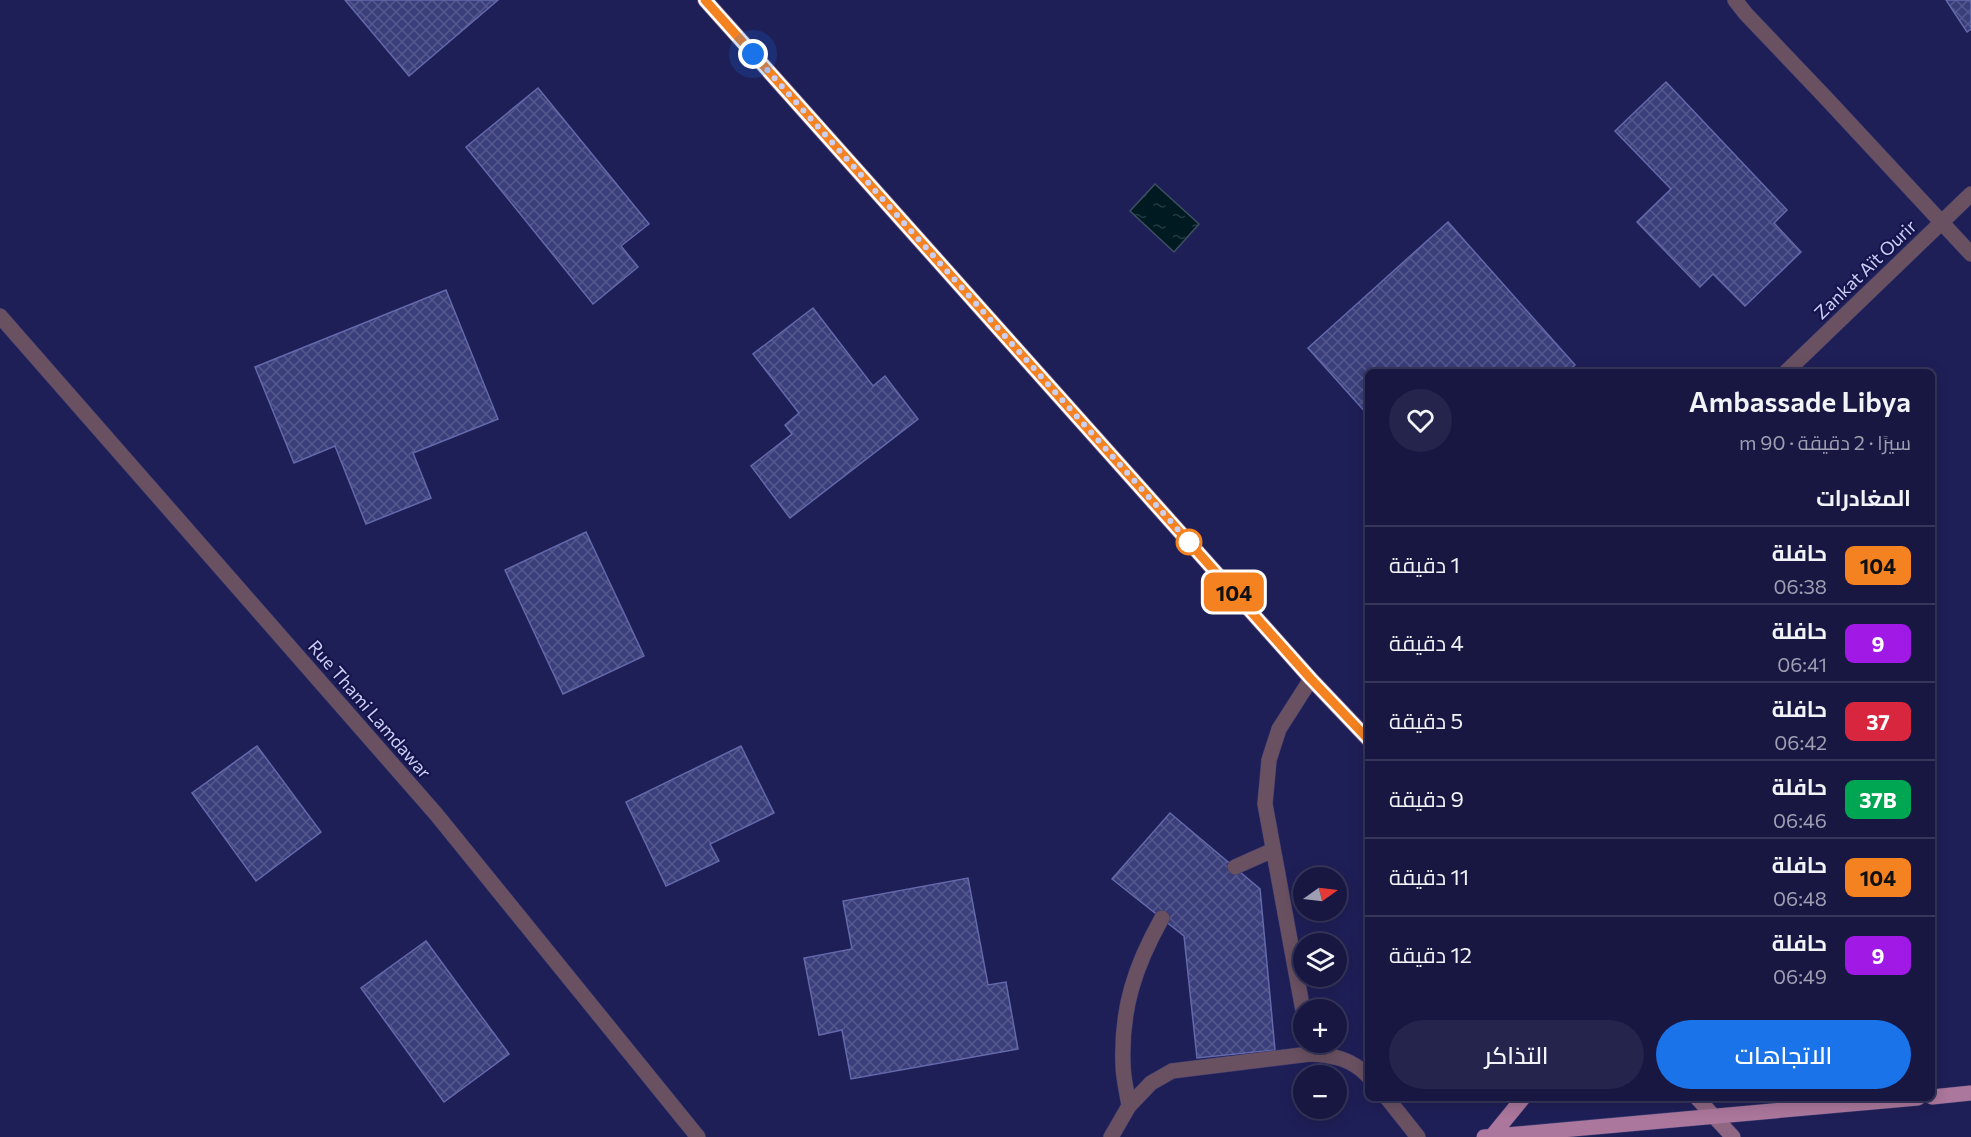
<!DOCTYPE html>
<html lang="ar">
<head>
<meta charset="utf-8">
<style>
  body { margin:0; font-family:Commissioner,Cairo,sans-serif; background:#24244d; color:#f1f3f6; direction:rtl; height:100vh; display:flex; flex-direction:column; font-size:22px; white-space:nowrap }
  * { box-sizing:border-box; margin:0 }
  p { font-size:20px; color:#9e9fb2 }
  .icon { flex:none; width:33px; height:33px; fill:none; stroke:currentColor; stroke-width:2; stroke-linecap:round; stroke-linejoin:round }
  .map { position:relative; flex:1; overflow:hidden; direction:ltr }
  .sheet { position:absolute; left:1365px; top:369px; width:570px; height:732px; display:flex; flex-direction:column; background:#171742; border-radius:9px; box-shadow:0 3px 15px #0003,0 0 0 2px #36365b; direction:rtl }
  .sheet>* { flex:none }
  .badge { padding:0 12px; border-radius:9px; font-size:21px; line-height:39px }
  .needle { width:39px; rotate:76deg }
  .controls { position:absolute; left:1293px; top:867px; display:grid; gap:12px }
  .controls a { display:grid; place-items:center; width:54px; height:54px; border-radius:50%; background:#171742; box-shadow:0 3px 15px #0003,0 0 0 2px #36365b; font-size:30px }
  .you { position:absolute; width:30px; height:30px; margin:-15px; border:4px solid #fff; border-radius:50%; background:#1a73e8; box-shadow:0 0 0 9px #1a73e833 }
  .map>.badge { position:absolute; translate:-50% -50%; box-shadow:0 0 0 3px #fff }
  h2 { padding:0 24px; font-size:22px; line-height:54px }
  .round { display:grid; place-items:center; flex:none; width:63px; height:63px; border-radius:32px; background:#24244d }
  .overview { display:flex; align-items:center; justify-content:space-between; height:102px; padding:0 24px }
  h1 { font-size:28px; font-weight:600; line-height:45px }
  .action { display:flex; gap:12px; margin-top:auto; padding:12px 24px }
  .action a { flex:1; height:69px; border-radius:36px; background:#1a73e8; color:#fff; font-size:24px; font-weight:600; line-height:69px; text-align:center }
  .action a+a { background:#24244d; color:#f1f3f6 }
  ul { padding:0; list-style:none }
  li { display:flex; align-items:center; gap:18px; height:78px; padding:0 24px; border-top:2px solid #36365b }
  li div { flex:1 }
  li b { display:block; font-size:22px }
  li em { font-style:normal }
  li .badge { min-width:66px; font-weight:700; text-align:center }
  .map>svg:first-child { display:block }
  .water { fill:url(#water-ripples); stroke:#3d5161; stroke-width:1.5 }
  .building { fill:url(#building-cross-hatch); stroke:#6369aa; stroke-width:1.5 }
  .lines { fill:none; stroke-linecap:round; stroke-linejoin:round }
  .service-casing { stroke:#3a3b71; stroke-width:16 }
  .minor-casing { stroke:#3a3b71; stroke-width:16 }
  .secondary-casing { stroke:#3a3b71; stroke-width:16 }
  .primary-casing { stroke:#3a3b71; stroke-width:16 }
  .service { stroke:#6a5162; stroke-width:15 }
  .minor { stroke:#6a5162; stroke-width:15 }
  .secondary { stroke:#8f6783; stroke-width:15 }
  .primary { stroke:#ab779c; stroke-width:15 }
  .line-casing { stroke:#fff; stroke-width:14 }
  .line { stroke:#f58220; stroke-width:9 }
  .walk { stroke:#cad0f4; stroke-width:6; stroke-dasharray:0 10.8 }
  .stop-dot { fill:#fff; stroke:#f58220; stroke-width:3 }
  .labels { text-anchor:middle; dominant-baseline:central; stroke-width:4.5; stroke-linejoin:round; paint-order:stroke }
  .street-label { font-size:18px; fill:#cad0f4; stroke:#17144d }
</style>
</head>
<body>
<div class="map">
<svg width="1971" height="1137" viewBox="0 0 1971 1137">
  <defs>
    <pattern id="water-ripples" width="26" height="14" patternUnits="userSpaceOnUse" patternTransform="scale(1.5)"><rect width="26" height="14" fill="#001a22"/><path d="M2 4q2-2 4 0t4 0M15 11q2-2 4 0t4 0" fill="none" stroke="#243a43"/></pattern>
    <pattern id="building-cross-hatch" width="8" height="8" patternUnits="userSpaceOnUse" patternTransform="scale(1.5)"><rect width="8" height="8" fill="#3a3e7a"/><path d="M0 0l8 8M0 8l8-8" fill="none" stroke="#55598e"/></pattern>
  </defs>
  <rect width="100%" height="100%" fill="#1f1f58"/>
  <path class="water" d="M1155 184 1199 224 1174 252 1130 211Z"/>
  <path class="building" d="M345 0H498L409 76Z
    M1946 0H1971V29L1967 32Z
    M1666 82 1787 210 1774 223 1801 252 1745 306 1713 274 1700 287 1637 222 1671 189 1615 131Z
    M538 88 649 224 621 246 638 267 593 304 466 147Z
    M1448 222 1575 365 1567 372H1368V415L1308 348Z
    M446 290 498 419 413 453 431 498 366 524 335 446 294 463 255 367Z
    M813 308 873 386 885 376 918 419 790 518 751 466 792 434 785 425 799 413 753 354Z
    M586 532 644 656 563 694 505 570Z
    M257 746 321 832 256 881 192 793Z
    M741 746 774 813 710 844 719 861 666 886 626 802Z
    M1170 813 1260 889 1275 1050 1197 1058 1184 936 1112 879Z
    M968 878 988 985 1006 982 1018 1049 851 1079 842 1030 819 1035 804 958 852 949 843 901Z
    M426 941 509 1054 444 1102 361 988Z"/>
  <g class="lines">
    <defs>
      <path id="service" d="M1235 867 1273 850
        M1304 1016 1265 804 1269 760 1279 729 1311 679
        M1387 1098 1418 1137
        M1129 1106C1127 1092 1123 1078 1123 1064 1121 1008 1135 966 1162 918
        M1111 1137 1129 1106 1151 1083 1172 1071 1310 1054C1333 1055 1352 1059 1368 1076"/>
      <path id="minor" d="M1735 0 1746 14 1826 98 1971 254
        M0 316 436 814 698 1137
        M1786 372 1971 194"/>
      <path id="secondary" d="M705 0 1311 679 1368 739
        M1697 1098 1733 1137"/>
      <path id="primary" d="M1932 1097 1971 1093
        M1492 1136 1523 1098
        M1484 1137 1918 1098"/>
    </defs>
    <use href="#service" class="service-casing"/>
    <use href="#minor" class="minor-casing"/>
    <use href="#secondary" class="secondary-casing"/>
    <use href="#primary" class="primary-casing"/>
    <use href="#service" class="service"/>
    <use href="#minor" class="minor"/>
    <use href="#secondary" class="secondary"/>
    <use href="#primary" class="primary"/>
  </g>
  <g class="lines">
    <defs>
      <path id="line" d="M705 0 1311 679 1368 739"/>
    </defs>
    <use href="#line" class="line-casing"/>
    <use href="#line" class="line"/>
    <path class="walk" d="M753 54 1189 542"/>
  </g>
  <circle class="stop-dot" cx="1189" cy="542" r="12"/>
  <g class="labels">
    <g class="street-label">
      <text transform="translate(1865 269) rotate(-44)">Zankat Aït Ourir</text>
      <text transform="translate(370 709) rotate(49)">Rue Thami Lamdawar</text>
    </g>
  </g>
</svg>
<div class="controls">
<a><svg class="needle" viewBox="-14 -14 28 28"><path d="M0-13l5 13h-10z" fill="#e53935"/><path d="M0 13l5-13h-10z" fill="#9e9fb2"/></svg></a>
<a><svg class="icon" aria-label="layers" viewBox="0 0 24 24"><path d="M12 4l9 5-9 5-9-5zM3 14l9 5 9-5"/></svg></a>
<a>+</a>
<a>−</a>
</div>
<div class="you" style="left:753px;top:54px"></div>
<b class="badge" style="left:1234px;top:592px;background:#f58220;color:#111">104</b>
<section class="sheet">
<div class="overview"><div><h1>Ambassade Libya</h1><p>سيرًا · 2 دقيقة · 90 m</p></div><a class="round"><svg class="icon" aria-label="heart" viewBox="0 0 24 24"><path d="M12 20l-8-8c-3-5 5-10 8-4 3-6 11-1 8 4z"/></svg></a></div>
<h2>المغادرات</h2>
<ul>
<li><span class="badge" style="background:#f58220;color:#111">104</span><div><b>حافلة</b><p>06:38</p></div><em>1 دقيقة</em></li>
<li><span class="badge" style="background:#a019e5;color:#fff">9</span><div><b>حافلة</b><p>06:41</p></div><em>4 دقيقة</em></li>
<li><span class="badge" style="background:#d7263d;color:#fff">37</span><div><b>حافلة</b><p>06:42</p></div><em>5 دقيقة</em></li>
<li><span class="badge" style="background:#00a651;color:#fff">37B</span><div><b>حافلة</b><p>06:46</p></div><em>9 دقيقة</em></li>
<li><span class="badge" style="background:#f58220;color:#111">104</span><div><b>حافلة</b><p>06:48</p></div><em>11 دقيقة</em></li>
<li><span class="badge" style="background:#a019e5;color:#fff">9</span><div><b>حافلة</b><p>06:49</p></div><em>12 دقيقة</em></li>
</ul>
<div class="action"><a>الاتجاهات</a><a>التذاكر</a></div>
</section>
</div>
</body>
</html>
